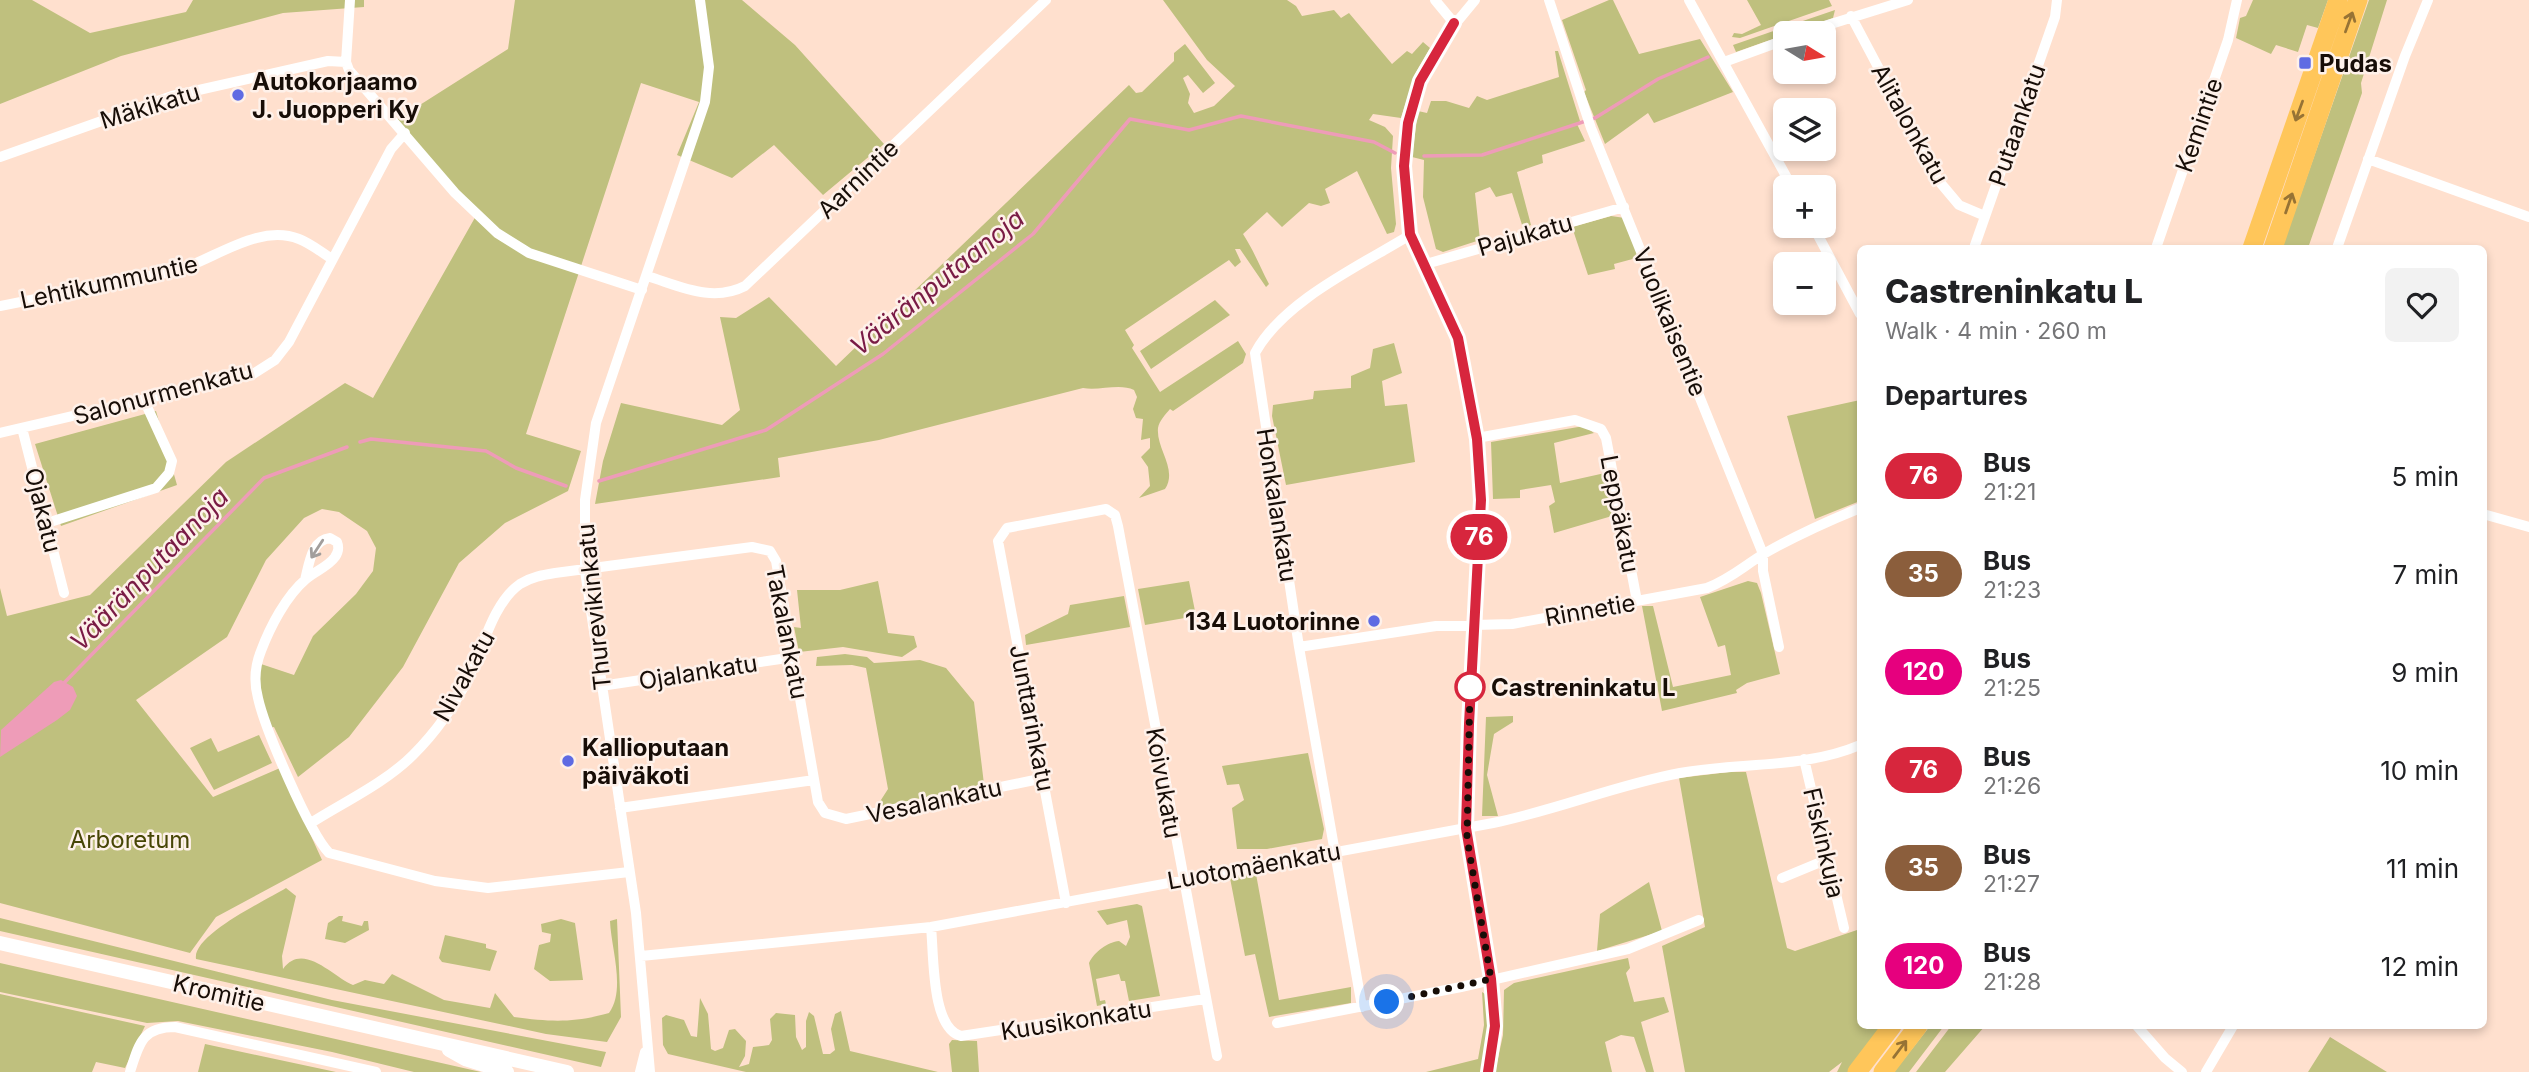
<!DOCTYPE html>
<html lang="en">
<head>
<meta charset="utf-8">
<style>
  body { margin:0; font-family:Inter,sans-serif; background:#f2f2f2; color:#202124; height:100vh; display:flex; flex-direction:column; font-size:26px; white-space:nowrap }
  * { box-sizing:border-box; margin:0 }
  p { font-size:23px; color:#757577 }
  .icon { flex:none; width:38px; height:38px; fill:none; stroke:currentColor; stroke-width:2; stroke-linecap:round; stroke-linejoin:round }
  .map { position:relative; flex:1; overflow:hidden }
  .drawer { position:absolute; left:1857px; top:245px; width:630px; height:784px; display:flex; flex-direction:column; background:#fff; border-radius:10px; box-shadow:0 4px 10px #0003 }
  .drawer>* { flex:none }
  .badge { padding:0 14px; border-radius:23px; font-size:24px; line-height:46px }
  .needle { width:46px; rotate:101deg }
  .controls { position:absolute; left:1773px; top:21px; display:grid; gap:14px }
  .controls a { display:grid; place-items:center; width:63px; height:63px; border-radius:10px; background:#fff; box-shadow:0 4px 10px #0003; font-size:35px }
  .you { position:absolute; width:35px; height:35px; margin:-18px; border:5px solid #fff; border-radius:50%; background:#1a73e8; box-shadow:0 0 0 10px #1a73e833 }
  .map>.badge { position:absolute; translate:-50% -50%; box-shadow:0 0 0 4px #fff }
  h2 { padding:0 28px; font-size:26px; line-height:63px }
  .round { display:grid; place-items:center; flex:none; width:74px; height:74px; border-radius:10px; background:#f2f2f2 }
  .head { display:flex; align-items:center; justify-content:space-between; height:119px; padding:0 28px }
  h1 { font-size:33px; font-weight:800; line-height:52px }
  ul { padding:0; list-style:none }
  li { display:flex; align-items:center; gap:21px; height:98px; padding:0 28px }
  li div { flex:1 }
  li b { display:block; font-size:26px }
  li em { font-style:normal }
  li .badge { min-width:77px; font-weight:700; text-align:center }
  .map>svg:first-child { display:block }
  .green { fill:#bfc07e }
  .water { fill:#ee9cb8 }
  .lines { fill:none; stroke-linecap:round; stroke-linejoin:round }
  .stream { stroke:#ee9cb8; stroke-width:3.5 }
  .street { stroke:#fff; stroke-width:10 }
  .secondary { stroke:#fff; stroke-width:14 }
  .highway { stroke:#ffc65a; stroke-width:19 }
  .oneway { stroke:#977335 }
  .oneway2 { stroke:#a29e9c }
  .line-casing { stroke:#fff; stroke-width:16 }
  .line { stroke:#d7263d; stroke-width:10 }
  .walk { stroke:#170d07; stroke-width:7; stroke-dasharray:0 12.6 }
  .poi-dot { fill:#5f6be3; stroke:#fef1ea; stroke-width:2.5 }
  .stop-dot { fill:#fff; stroke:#d7263d; stroke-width:3.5 }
  .labels { text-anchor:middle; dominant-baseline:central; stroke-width:5; stroke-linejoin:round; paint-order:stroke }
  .poi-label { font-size:24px; font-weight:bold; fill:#170d07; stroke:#fef1ea; text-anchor:start }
  .street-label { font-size:24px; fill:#170d07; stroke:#fef1ea }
  .stop-label { font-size:24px; font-weight:bold; fill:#170d07; stroke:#fef1ea; text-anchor:start }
  .park-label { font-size:24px; fill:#474606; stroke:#fef1ea }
  .water-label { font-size:26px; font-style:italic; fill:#791b45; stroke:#fef1ea }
</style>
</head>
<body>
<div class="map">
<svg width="2529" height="1072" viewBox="0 0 2529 1072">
  <rect width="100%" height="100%" fill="#ffe0ce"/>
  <path class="green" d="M0 0H32L90 33 186 12 193 0H364V7L283 13 121 56 0 104Z
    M515 0H742L795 45 884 144 823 195 774 145 732 178 677 155 699 102 641 83 526 434 581 451 568 491 505 523 459 563 403 667 349 737 298 777 274 727 265 729 255 662 294 675 313 636 356 594 373 571 376 548 367 531 339 512 322 509 304 518 266 560 227 637 136 700 213 797 280 768 322 860 216 917 190 953 0 903V588L7 616 90 595 226 462 345 383 373 398 477 214 393 122 508 49Z
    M1163 0H1287L1296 6 1302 16 1334 10 1341 18 1349 13 1392 64 1407 51 1412 54 1423 42 1430 48 1415 74 1401 118 1373 114 1369 120 1385 127 1393 136 1391 168 1396 224 1394 232 1387 234 1357 171 1325 189 1330 203 1321 206 1309 203 1282 227 1267 212 1243 234C1254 251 1259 265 1269 284L1266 287 1240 249H1235L1241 262 1235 267 1229 260 1125 330 1134 345 1132 348 1160 392 1238 341 1246 354 1243 363 1173 411 1170 409C1166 414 1159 421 1158 428 1156 449 1178 469 1165 489L1139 498 1150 486 1148 467 1141 457 1150 448V438L1141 440 1143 419 1136 418 1133 409 1137 397 1134 390C1120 383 1099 391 1083 388L879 440 778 458 780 477 595 504 603 461 621 403 722 425 740 410 720 317 736 318 769 297 836 366 1129 85 1136 93 1142 92 1174 61V53L1185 44 1215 83 1203 93 1188 75 1183 78 1190 94 1188 103 1194 113 1214 106 1235 86 1207 60Z
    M1609 0H1613L1639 54 1700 39 1733 92 1654 123 1648 113 1605 144 1584 92 1586 90 1562 20Z
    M1747 0H1829L1832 6 1740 38 1732 37 1734 33 1742 34 1761 25Z
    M2253 0H2328L2318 28 2307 25 2298 52 2276 45 2271 54 2236 38 2240 18 2246 16Z
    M2369 0H2387L2361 83 2362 93 2308 248H2282Z
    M1835 10 1833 18 1736 52 1733 45Z
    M1555 51H1558L1580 121 1577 124 1585 141 1542 155 1543 163 1517 172 1531 225 1523 228 1512 193 1496 197 1490 187 1475 193 1480 240 1443 252 1436 249 1423 197 1424 160 1412 157 1418 111 1427 113 1431 101H1446L1469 108 1477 96 1487 100 1559 77Z
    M1611 216 1625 218 1640 257 1614 264 1615 269 1588 275 1572 227Z
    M1215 300 1230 315 1151 369 1140 351Z
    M1394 343 1402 373 1382 381 1385 406 1407 404 1415 462 1286 485 1272 416 1273 405 1313 399 1314 391 1351 388V376L1370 368 1373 349Z
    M1860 400V501L1815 519 1787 416Z
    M156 411 177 485 61 526 35 444Z
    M1584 426 1594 433 1554 443 1560 483 1605 473 1612 516 1554 533 1549 506 1555 502 1551 485 1520 490V498L1493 499 1491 442Z
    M878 581 888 633 914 636 917 647 902 657 843 647 799 652 794 627 801 628 797 590H840Z
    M1189 581 1196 616 1145 625 1138 589Z
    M1748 581 1757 583 1761 593 1780 674 1747 683 1736 690 1737 693 1662 711 1642 606H1653L1673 687 1731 675 1725 645 1718 647 1700 597Z
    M1124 596 1130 627 1026 645 1025 635 1068 614 1070 605Z
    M845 654 867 657 874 663 920 660 946 668 974 702 984 784 882 808 879 803 888 789 866 668 852 665 816 666 817 657Z
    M1513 716V722L1494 734 1487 775 1498 816H1482L1486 717Z
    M259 735 272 763 214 790 190 748 211 738 218 752Z
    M1308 753 1324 829 1322 839 1267 849H1237L1232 808 1244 800 1239 784 1227 785 1222 766Z
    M1729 772H1746L1787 948 1795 951 1860 929V1026H1883L1848 1072H1837L1842 1062 1829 1072H1685L1662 946 1705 927 1679 778Z
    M1256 874 1279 1000 1351 987V1003L1269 1017 1255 954 1245 956 1230 878Z
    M1649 882 1662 931 1597 951 1600 914Z
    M286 888 296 896 282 956 283 969C303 941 333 977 353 985L365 980 384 984 392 974 444 1000 490 1008 495 993 514 1017C552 1022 573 1023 609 1013 626 990 611 948 610 921L617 919 621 1017 607 1042 546 1034 196 959C192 935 265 901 286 888Z
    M1137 904 1142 906 1160 996 1129 1001 1125 981H1121L1119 974 1096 979 1100 1001 1105 1000 1106 1004 1097 1006 1089 963C1094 952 1108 942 1119 941L1126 946 1130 937 1127 920 1107 925 1097 911Z
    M339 916H343L342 921 362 926 364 921H368L369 930 345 943 325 939 328 923Z
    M0 918 332 1000 606 1052 601 1067 0 931Z
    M561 919 575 923 583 980 550 981 534 969 539 945 550 942 551 934 542 932 541 924Z
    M445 935 486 944V948L497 951 490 971 442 962 439 958Z
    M1628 958 1630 968 1626 973 1634 1002 1664 997 1669 1012 1641 1022 1654 1072H1646L1634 1037 1621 1035 1605 1042 1612 1072H1495L1503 1035 1504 990 1514 983Z
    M0 963 481 1072H414L332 1052 178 1021 147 1023 0 992Z
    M1482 992 1488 996 1490 1028 1483 1072H1426L1478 1059 1484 1025Z
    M0 994 145 1026 125 1068 96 1062 92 1072H0Z
    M700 998 708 1014 711 1049 715 1051 723 1048 729 1030 735 1029 746 1041 745 1056 739 1067 749 1064 753 1047 769 1045 772 1040 770 1019 776 1013 795 1015 796 1037 802 1050 806 1047V1021L809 1012 814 1016 823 1054H830L835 1050 831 1029 835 1014 841 1011 850 1051 938 1072H746L668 1054 663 1045 662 1018 666 1015 684 1020 691 1036 697 1037Z
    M1930 1026H1944L1909 1072H1894Z
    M1951 1026H1985L1945 1072H1916Z
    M2330 1037 2387 1072H2308Z
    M952 1040 977 1041 979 1072H952L949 1044Z
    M205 1044 336 1072H198Z"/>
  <path class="water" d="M61 680 73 687 77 696 70 710 57 720 0 757 1 730 54 682Z"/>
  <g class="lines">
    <path class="stream" d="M1424 156 1482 155 1595 118 1658 79 1708 57
      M360 442 371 439 486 451 516 468 566 486
      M599 481 766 430 883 354 1033 234 1130 119 1189 130 1241 116 1374 142 1395 153
      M63 684 264 478 347 447"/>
    <path class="street" d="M350 0 346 62 349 70 455 193 497 233 529 253 642 290
      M1435 0 1454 23
      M1475 0 1442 40 1420 81 1408 123 1403 166 1410 235 1458 339 1477 438 1481 500 1469 724 1467 828 1491 979 1495 1026 1488 1072
      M1549 0 1591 128 1763 554V571L1779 647
      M1689 0 1792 187
      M1851 16 1938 180 1959 205 1985 216
      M1802 33 1908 0
      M1724 62 1785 40
      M0 157 172 96 328 61 346 62
      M2368 159 2529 217
      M1813 226 1860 314
      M1974 248 2055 17 2057 0
      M2156 248 2228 40 2237 0
      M2337 248 2405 56 2428 0
      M1426 264 1624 207
      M647 276C680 286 712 303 745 286L1046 0
      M0 306 175 271C214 260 258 223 299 239 310 243 321 252 332 259
      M22 428 64 593
      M0 433 253 374 275 360 289 342 391 149 405 133
      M1477 438 1575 420 1601 429 1606 438 1637 601
      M2483 514 2529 527
      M47 523 156 488 169 473 172 461 144 400
      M305 580C309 565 311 540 330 538L337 542C339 547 339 551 335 557 328 567 315 571 306 579 286 596 270 627 261 651 255 666 254 683 258 698 265 729 309 832 329 853L435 881 488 888 629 872
      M1299 647 1436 626 1512 624 1707 588C1734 577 1743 566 1767 552 1797 535 1828 521 1860 508
      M601 686 794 657
      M1804 759 1844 928
      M620 808 814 780
      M311 823C344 802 385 783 413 755 435 733 455 705 469 677 483 648 493 603 520 584 531 577 543 575 555 573L752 547 770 551 776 561 818 802 825 813 846 819 1044 778
      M1782 878 1828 859
      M1066 903 998 541 1007 528 1106 509 1115 515 1118 526 1217 1056
      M931 927C934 955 931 1028 961 1036L1205 999
      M641 956 931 927 1493 823C1557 810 1616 785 1680 773 1739 762 1804 769 1860 745
      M1362 1007 1299 647 1255 353C1283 301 1361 265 1410 235
      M1277 1023 1461 987 1628 949 1699 920
      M2137 1026 2165 1058 2182 1072
      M130 1072C139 1044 142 1027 175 1027L376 1072
      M640 1072 645 1052
      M650 1072 636 913 585 571V500L596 423 705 102 709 67 700 0
      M2206 1072 2233 1026"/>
    <path class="secondary" d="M0 943 567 1072
      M449 1050 465 1059 507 1072"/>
    <path class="highway" d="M2252 248 2338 0
      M2273 248 2358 0
      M1857 1072 1892 1026
      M1883 1072 1918 1026"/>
  </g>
  <defs><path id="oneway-shaft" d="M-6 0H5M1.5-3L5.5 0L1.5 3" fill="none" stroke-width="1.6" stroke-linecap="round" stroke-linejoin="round" transform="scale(1.75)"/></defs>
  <g class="oneway">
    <use href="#oneway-shaft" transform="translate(2349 22) rotate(-70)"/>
    <use href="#oneway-shaft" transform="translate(2299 111) rotate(110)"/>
    <use href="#oneway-shaft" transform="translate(2289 203) rotate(-71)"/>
    <use href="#oneway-shaft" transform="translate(1900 1049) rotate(-53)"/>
  </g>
  <use class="oneway2" href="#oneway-shaft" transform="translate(317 549) rotate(123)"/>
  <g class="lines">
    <defs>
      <path id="line" d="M1454 23 1420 81 1408 123 1404 166 1410 234 1458 338 1477 439 1481 500 1469 724 1466 828 1491 979 1495 1026 1488 1072"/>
    </defs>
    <use href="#line" class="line-casing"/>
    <use href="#line" class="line"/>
    <path class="walk" d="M1387 1002 1491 979 1467 838 1470 687"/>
  </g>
  <g class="poi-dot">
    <rect x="2298" y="56" width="14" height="14" rx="3.5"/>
    <circle cx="238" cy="95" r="7"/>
    <circle cx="1374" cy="621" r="7"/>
    <circle cx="568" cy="761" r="7"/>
  </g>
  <circle class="stop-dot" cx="1470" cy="687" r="14"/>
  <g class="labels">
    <g class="poi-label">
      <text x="2319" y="63">Pudas</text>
      <text x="252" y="81">Autokorjaamo<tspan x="252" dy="28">J. Juopperi Ky</tspan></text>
      <text x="1360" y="621" text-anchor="end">134 Luotorinne</text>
      <text x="582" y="747">Kallioputaan<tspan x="582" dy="28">päiväkoti</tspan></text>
    </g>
    <g class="street-label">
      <text transform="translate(150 106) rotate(-17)">Mäkikatu</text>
      <text transform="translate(1910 124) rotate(61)">Alitalonkatu</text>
      <text transform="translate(2017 125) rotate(-71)">Putaankatu</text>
      <text transform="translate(2199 125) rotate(-71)">Kemintie</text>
      <text transform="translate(858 179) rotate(-44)">Aarnintie</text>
      <text transform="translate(1525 235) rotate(-16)">Pajukatu</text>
      <text transform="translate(109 282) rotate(-12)">Lehtikummuntie</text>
      <text transform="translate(1670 322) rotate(68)">Vuolikaisentie</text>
      <text transform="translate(163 393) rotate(-15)">Salonurmenkatu</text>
      <text transform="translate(1277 505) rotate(81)">Honkalankatu</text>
      <text transform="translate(43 510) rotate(76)">Ojakatu</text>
      <text transform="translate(1620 514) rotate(79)">Leppäkatu</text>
      <text transform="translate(594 607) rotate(-96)">Thurevikinkatu</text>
      <text transform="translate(1590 610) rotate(-10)">Rinnetie</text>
      <text transform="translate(787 632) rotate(79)">Takalankatu</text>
      <text transform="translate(698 672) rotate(-9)">Ojalankatu</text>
      <text transform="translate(464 676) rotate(-61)">Nivakatu</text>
      <text transform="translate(1032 718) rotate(79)">Junttarinkatu</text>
      <text transform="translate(1164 783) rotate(80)">Koivukatu</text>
      <text transform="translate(934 801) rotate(-12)">Vesalankatu</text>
      <text transform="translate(1824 843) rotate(77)">Fiskinkuja</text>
      <text transform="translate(1254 866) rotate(-10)">Luotomäenkatu</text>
      <text transform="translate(219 993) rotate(13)">Kromitie</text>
      <text transform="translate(1076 1020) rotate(-9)">Kuusikonkatu</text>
    </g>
    <g class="stop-label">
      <text x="1491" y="687">Castreninkatu L</text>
    </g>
    <g class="park-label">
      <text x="130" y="839">Arboretum</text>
    </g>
    <g class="water-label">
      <text transform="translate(937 282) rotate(-39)">Vääränputaanoja</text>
      <text transform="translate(149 569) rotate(-46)">Vääränputaanoja</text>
    </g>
  </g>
</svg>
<div class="controls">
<a><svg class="needle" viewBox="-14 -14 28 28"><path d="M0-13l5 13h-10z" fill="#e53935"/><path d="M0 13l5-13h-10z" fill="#757577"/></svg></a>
<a><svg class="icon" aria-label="layers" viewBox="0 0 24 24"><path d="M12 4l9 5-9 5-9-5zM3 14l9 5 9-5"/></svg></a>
<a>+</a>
<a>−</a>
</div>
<div class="you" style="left:1387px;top:1002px"></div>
<b class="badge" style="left:1479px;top:537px;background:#d7263d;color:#fff">76</b>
<section class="drawer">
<div class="head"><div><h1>Castreninkatu L</h1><p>Walk · 4 min · 260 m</p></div><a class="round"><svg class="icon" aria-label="heart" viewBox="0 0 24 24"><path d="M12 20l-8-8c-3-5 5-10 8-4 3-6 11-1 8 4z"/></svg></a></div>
<h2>Departures</h2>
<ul>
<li><span class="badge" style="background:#d7263d;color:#fff">76</span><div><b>Bus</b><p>21:21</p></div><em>5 min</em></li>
<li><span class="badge" style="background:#8b5e3c;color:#fff">35</span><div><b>Bus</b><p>21:23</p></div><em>7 min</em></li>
<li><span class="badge" style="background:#e6007e;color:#fff">120</span><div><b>Bus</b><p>21:25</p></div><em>9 min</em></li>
<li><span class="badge" style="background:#d7263d;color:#fff">76</span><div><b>Bus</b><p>21:26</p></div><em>10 min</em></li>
<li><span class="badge" style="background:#8b5e3c;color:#fff">35</span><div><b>Bus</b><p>21:27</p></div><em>11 min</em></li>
<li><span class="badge" style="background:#e6007e;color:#fff">120</span><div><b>Bus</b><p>21:28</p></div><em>12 min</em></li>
</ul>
</section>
</div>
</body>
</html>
